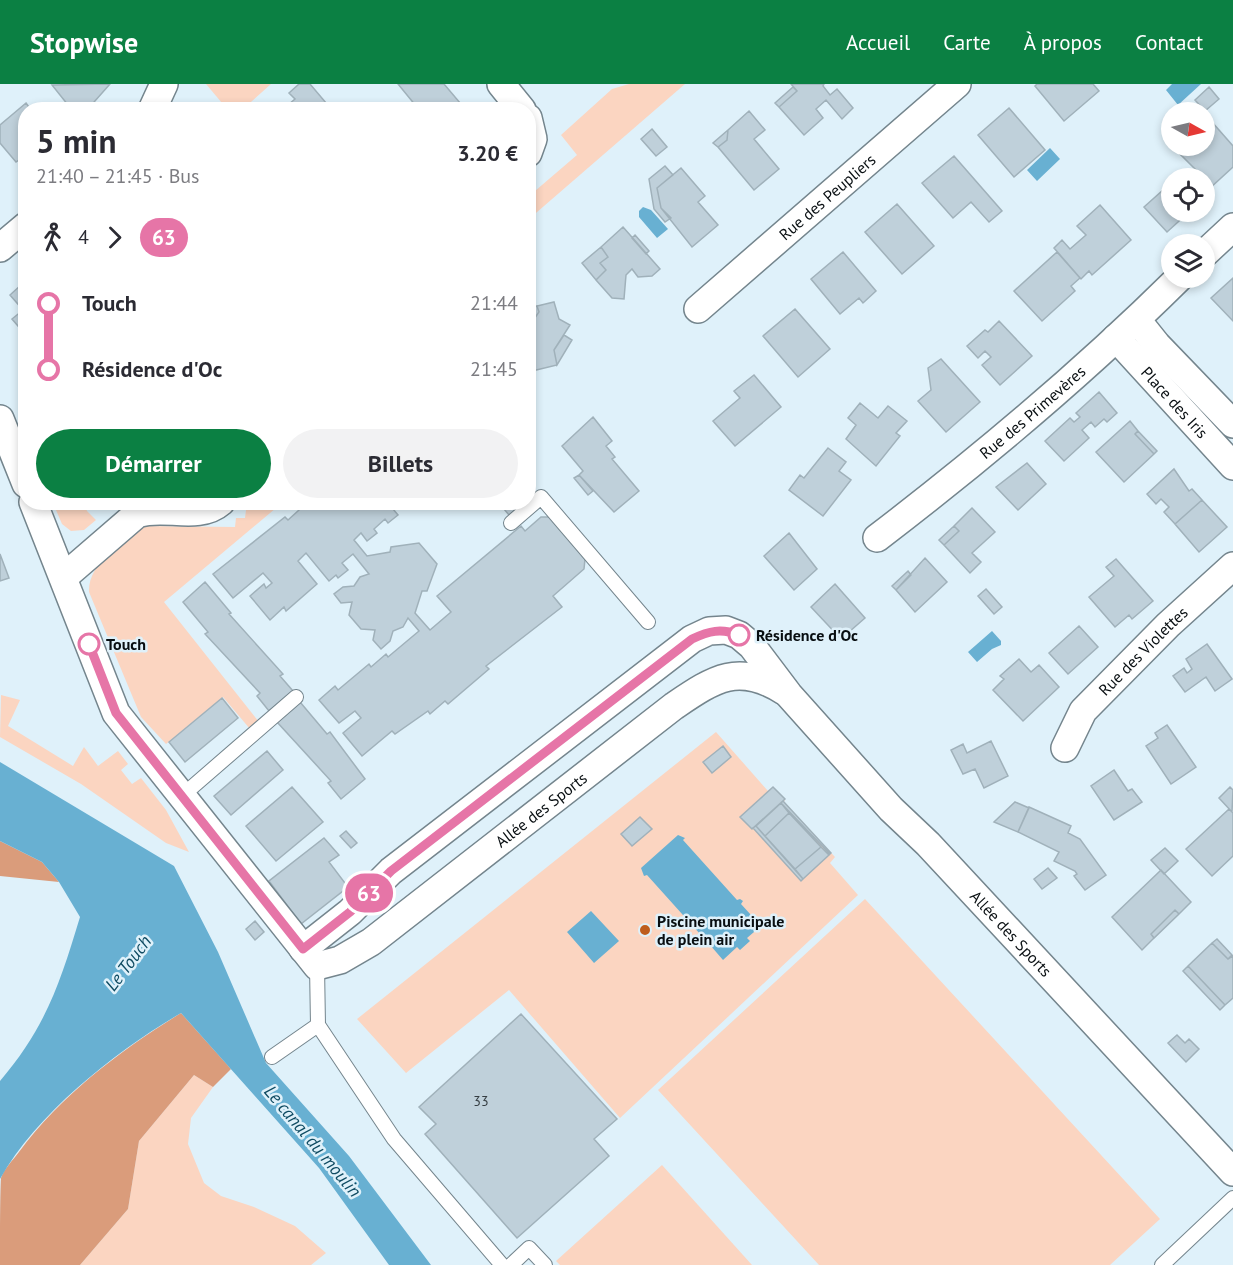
<!DOCTYPE html>
<html lang="fr">
<head>
<meta charset="utf-8">
<style>
  body { margin:0; font-family:"PT Sans",sans-serif; background:#f2f2f3; color:#2b2b33; height:100vh; display:flex; flex-direction:column; font-size:22px; white-space:nowrap }
  * { box-sizing:border-box; margin:0 }
  p { font-size:20px; color:#7c7c81 }
  .icon { flex:none; width:33px; height:33px; fill:none; stroke:currentColor; stroke-width:2; stroke-linecap:round; stroke-linejoin:round }
  .map { position:relative; flex:1; overflow:hidden }
  .panel { position:absolute; left:18px; top:18px; width:518px; height:408px; display:flex; flex-direction:column; background:#fff; border-radius:24px; box-shadow:0 3px 9px #0003 }
  .panel>* { flex:none }
  .badge { padding:0 12px; border-radius:20px; font-size:21px; line-height:39px }
  .needle { width:39px; rotate:98deg }
  .fabs { position:absolute; left:1161px; top:18px; display:grid; gap:12px }
  .fabs a { display:grid; place-items:center; width:54px; height:54px; border-radius:50%; background:#fff; box-shadow:0 3px 9px #0003; font-size:30px }
  .map>.badge { position:absolute; translate:-50% -50%; box-shadow:0 0 0 3px #fff }
  .legs { display:flex; align-items:center; gap:9px; height:66px; padding:0 18px; font-size:20px }
  .legs p { margin-inline-start:auto }
  .overview { display:flex; align-items:center; justify-content:space-between; height:102px; padding:0 18px }
  h1 { font-size:33px; font-weight:700; line-height:45px }
  .button { display:flex; gap:12px; margin-top:auto; padding:12px 18px }
  .button a { flex:1; height:69px; border-radius:36px; background:#0b8043; color:#fff; font-size:24px; font-weight:700; line-height:69px; text-align:center }
  .button a+a { background:#f2f2f3; color:#2b2b33 }
  ul { padding:0 18px; list-style:none }
  li { display:flex; align-items:center; gap:21px; height:66px; font-size:22px }
  li i { display:grid; place-items:center; width:9px; height:100%; margin:0 8px; background:currentColor }
  li i::after { content:''; width:15px; height:15px; margin:-8px; border:4px solid; border-radius:50%; background:#fff }
  li p { margin-inline-start:auto }
  li:first-child i { background:linear-gradient(#0000 50%,currentColor 0) }
  li:last-child i { background:linear-gradient(currentColor 50%,#0000 0) }
  header { display:flex; align-items:center; gap:36px; box-sizing:border-box; height:84px; padding:0 30px; background:#0b8043; color:#fff }
  header strong { font-size:28px }
  nav { display:flex; gap:33px; margin-inline-start:auto; font-size:21px }
  .map>svg:first-child { display:block }
  .green { fill:#fbd5c1 }
  .forest { fill:#da9c7b }
  .water { fill:#68b0d2 }
  .building { fill:#bfd0da; stroke:#a0b1ba; stroke-width:1.5 }
  .lines { fill:none; stroke-linecap:round; stroke-linejoin:round }
  .service-casing { stroke:#74858d; stroke-width:16 }
  .minor-casing { stroke:#74858d; stroke-width:30 }
  .service { stroke:#fff; stroke-width:14 }
  .minor { stroke:#fff; stroke-width:27 }
  .line-1-casing { stroke:#fff; stroke-width:14 }
  .line-1 { stroke:#e675a7; stroke-width:9 }
  .stop-1-dot { fill:#fff; stroke:#e675a7; stroke-width:3 }
  .poi-dot { fill:#be5d1d; stroke:#dff1fa; stroke-width:2 }
  .labels { text-anchor:middle; dominant-baseline:central; stroke-width:5; stroke-linejoin:round; paint-order:stroke }
  .number-label { font-size:14px; fill:#363e43 }
  .street-label { font-size:16px; fill:#080e11; stroke:#dff1fa }
  .stop-label { font-size:16px; font-weight:bold; fill:#080e11; stroke:#dff1fa; text-anchor:start }
  .poi-label { font-size:16px; font-weight:bold; fill:#080e11; stroke:#dff1fa; text-anchor:start }
  .water-label { font-size:18px; font-style:italic; fill:#0f4b62; stroke:#dff1fa }
</style>
</head>
<body>
<header>
<strong>Stopwise</strong>
<nav><a>Accueil</a><a>Carte</a><a>À propos</a><a>Contact</a></nav>
</header>
<div class="map">
<svg width="1233" height="1181" viewBox="0 0 1233 1181">
  <rect width="100%" height="100%" fill="#dff1fa"/>
  <path class="green" d="M206 0H271L242 26 227 25Z
    M629 0H685L529 135 528 113 577 71 561 51 612 5Z
    M53 419H84L87 427 96 436 84 446 71 447 62 440Z
    M236 419H282L164 518 259 638 250 645 223 613 166 660 141 633 89 508C88 478 123 460 144 442L235 443 236 434H245L246 426 230 424Z
    M1 611 20 616 8 642 73 682 84 663 98 682 118 667 128 680 121 686 132 700 141 694 166 726 189 768 166 759 81 700 0 653Z
    M716 648 768 707 773 703 785 715 784 718 835 773 830 779 858 811 620 1034 509 906 406 989 357 935Z
    M865 815 1160 1135 1110 1181H819L658 1006Z
    M194 991 213 1003 191 1034 188 1060 204 1099 221 1112 254 1123 295 1142 326 1169 311 1181H80L128 1125 139 1057Z
    M662 1081 752 1181H560L556 1177Z"/>
  <path class="forest" d="M0 757 42 778 59 798 0 792Z
    M181 929 231 985 213 1003 194 991 139 1057 128 1125 80 1181H0C0 1163 0 1108 1 1094 4 1085 13 1076 19 1068 61 1011 121 966 181 929Z"/>
  <path class="water" d="M1172 0H1201L1178 21 1166 6Z
    M1050 64 1060 75 1037 97 1027 86Z
    M643 123 651 126 668 145 657 154 639 133V127Z
    M992 547 1001 557V561L992 565 977 578 968 568Z
    M0 678 174 782 218 868 266 979 349 1072 431 1181H389L319 1084 181 929C116 967 37 1029 0 1095V997C46 943 60 899 80 833L59 798 42 778 0 757Z
    M678 751 685 754 683 756 737 816 740 815 743 817 741 820 761 842 747 854 750 857 740 866 737 863 723 876 704 854 699 852 700 850 647 791 644 792 641 784Z
    M591 827 619 857 594 879 567 848Z"/>
  <path class="building" d="M110 0 87 26H72L52 1Z
    M299 0H310L332 26H282L295 15 289 9Z
    M398 0H444L466 26H412L416 22Z
    M791 0H824L823 2 830 11 837 5 853 24 842 35 826 16 816 25 823 34 804 51 779 23 797 7Z
    M1037 0H1093L1099 7 1064 37 1035 2Z
    M793 3 797 7 779 23 775 19Z
    M1209 3 1219 15 1205 27 1195 16Z
    M26 19 31 26H26V71L16 78 0 59V41Z
    M1009 24 1045 66 1014 93 978 51Z
    M749 27 765 46 754 55 779 85 754 106 718 63 727 56 728 46Z
    M1212 38 1233 62V83L1210 104 1204 94 1178 68 1186 62H1204V45Z
    M652 45 667 63 656 72 641 55Z
    M728 46 727 56 718 63 713 59Z
    M954 72 1002 127 989 138 971 118 953 134 922 99Z
    M665 82 673 91 657 104 661 124 671 134 665 138 654 125 649 95Z
    M681 84 705 112 698 118 718 141 692 163 661 124 657 104Z
    M1172 98V128H1189L1167 148 1144 123Z
    M897 120 934 162 902 190 865 148Z
    M1100 121 1131 156 1092 191 1089 187 1081 195 1054 164 1062 156 1070 165 1086 151 1077 142Z
    M623 143 660 185 652 192 638 193 632 185 626 191 624 215 612 214 596 196 606 186 600 179 608 173 601 163Z
    M635 151 649 167 646 170 632 154Z
    M601 163 608 173 600 179 606 186 596 196 582 179Z
    M843 168 876 207 863 219 859 214 840 230 811 195Z
    M1057 168 1080 194 1071 202 1075 207 1042 237 1014 207Z
    M1233 194V237L1211 214Z
    M22 200 26 205V261L19 253 24 249 12 235 23 226 10 211Z
    M554 218 559 235 570 241 554 266 557 281 528 288V240L530 241 539 228 537 222Z
    M537 222 539 228 530 241 528 224Z
    M795 225 830 265 798 293 763 252Z
    M999 237 1032 272 1000 301 982 281 991 273 985 267 978 274 967 262 985 246 988 248Z
    M564 251 572 256 557 281 554 266Z
    M941 275 980 318 946 348 918 317 931 306 928 284Z
    M754 291 781 323 735 362 713 337 740 314 734 307Z
    M1099 308 1117 329 1107 338 1104 335 1095 343 1091 338 1082 346 1089 354 1064 377 1045 357 1070 334 1074 338 1080 333 1076 329Z
    M860 319 878 334 888 322 907 337 896 349 900 352 876 382 846 355 856 341 848 334Z
    M593 333 612 357 606 362 615 373 612 375 639 407 614 428 579 391 583 387 562 362Z
    M1130 337 1138 347 1135 350 1154 370 1124 398 1096 368Z
    M1138 347 1157 367 1154 370 1135 350Z
    M828 364 846 378 839 387 851 396 823 432 789 406 800 391 804 394Z
    M1027 379 1046 400 1018 426 996 403Z
    M1174 385 1189 407 1192 405 1202 416 1175 440 1164 428 1169 423 1161 415 1156 420 1147 410Z
    M579 391 593 407 588 411 574 394Z
    M1202 416 1227 443 1199 468 1175 440Z
    M303 418H401L393 425 398 431 388 439 385 435 374 445 377 449 367 457 361 449 354 456 367 472 390 468 391 463 419 459 437 480 427 507H422L415 529 430 546 451 528 437 512 521 442 525 447 541 433H551L585 475 584 485 553 512 562 523 486 582 489 585 448 620 445 617 430 630 428 627 395 650 392 647 362 672 343 649 361 634 355 627 339 639 319 616 335 602 338 606 369 580 371 583 386 570 388 573 419 547 408 534 403 543 393 547 390 557 381 565 373 556 375 546 361 545 349 531 352 518 341 519 334 510 343 503 354 502 360 493 369 490 353 470 342 479 348 486 338 494 336 491 329 497 306 469 298 477 317 500 286 527 284 523 270 536 250 512 264 500 266 504 272 499 263 489 233 514 213 490 285 433 288 436 299 426 297 424Z
    M498 418H524L509 431Z
    M972 424 995 448 972 469 981 478 970 489 944 461 959 447 954 442Z
    M954 442 959 447 944 461 939 456Z
    M789 449 817 485 794 506 764 472Z
    M0 470 9 494 0 497Z
    M925 474 947 498 915 528 896 506Z
    M1116 475 1153 517 1132 535 1129 531 1115 543 1089 513 1114 492 1106 483Z
    M908 487 911 491 896 506 892 502Z
    M205 498 231 529 229 530 283 590 280 592 293 607 269 627 257 612 260 609 205 550 208 548 183 518Z
    M835 500 865 534 841 555 811 523Z
    M986 505 1002 523 994 530 978 512Z
    M1079 542 1098 563 1068 590 1049 569Z
    M1207 560 1232 595 1215 607 1206 593 1185 608 1173 592 1184 584 1187 589 1192 585 1186 575Z
    M1019 575 1031 588 1039 581 1059 603 1023 637 993 606 1004 595 1000 592Z
    M222 614 238 634 185 678 169 658Z
    M300 618 327 650 330 648 365 695 341 715 328 699 331 697 277 638Z
    M1167 641 1196 683 1171 700 1146 662 1158 654 1155 649Z
    M991 657 1008 692 984 704 975 685 963 690 951 666 963 660 967 669Z
    M723 662 731 673 712 689 703 678Z
    M267 667 283 686 231 731 214 712Z
    M1114 686 1128 707 1132 705 1142 718 1114 736 1091 702Z
    M292 703 323 738 276 777 246 742Z
    M773 703 785 715 752 745 740 733Z
    M1230 703 1233 706 1232 728 1219 714Z
    M783 717 831 769 830 770 781 719Z
    M1015 718 1029 724 1018 748 994 738Z
    M781 719 789 729 765 752 756 742Z
    M1029 723 1071 742 1068 749 1080 755 1106 791 1085 806 1074 792 1077 790 1075 787 1054 777 1059 768 1018 748Z
    M1229 725 1233 729V772L1212 792 1186 765Z
    M789 729 821 763 795 785 765 752Z
    M640 733 652 745 632 762 621 750Z
    M756 742 803 795 801 797 753 744Z
    M346 747 357 759 351 764 340 752Z
    M324 754 339 771 329 778 348 803 301 840 269 797Z
    M821 763 829 771 803 795 795 785Z
    M1165 764 1178 777 1164 790 1151 776Z
    M1048 784 1057 794 1042 805 1034 795Z
    M1161 786 1191 818 1179 830 1175 826 1151 850 1154 854 1142 866 1112 833Z
    M1175 826 1179 830 1154 854 1151 850Z
    M255 837 264 848 255 856 246 845Z
    M1217 855 1232 871 1228 875 1212 859Z
    M1212 859 1228 875 1233 872V914L1225 921 1188 882Z
    M1188 882 1225 921 1220 926 1183 887Z
    M521 930 617 1035 594 1055 609 1072 517 1154 425 1050 436 1040 419 1023Z
    M1177 951 1185 959 1189 955 1199 965 1186 978 1168 959Z"/>
  <g class="lines">
    <defs>
      <path id="service" d="M511 439 541 413 648 538
        M183 711 296 613
        M318 941 394 1055 502 1181
        M272 973 318 941 317 882
        M511 1181 529 1164 545 1181
        M1162 1181 1233 1114"/>
      <g id="minor">
        <path d="M501 0 522 26"/>
        <path d="M152 26 164 0"/>
        <path d="M528 34 533 55 528 69"/>
        <path d="M0 164 26 142"/>
        <path d="M1204 170 1233 143"/>
        <path id="s1" d="M698 225 957 0"/>
        <path d="M1137 236 1157 261 1233 340"/>
        <path id="s2" d="M1116 254 1233 382"/>
        <path d="M0 335 26 400"/>
        <path id="s3" d="M33 418 116 629 317 882 340 876 371 858 674 622C714 595 738 578 784 607"/>
        <path id="s4" d="M877 454C983 373 1085 287 1179 194"/>
        <path d="M64 493 137 430C163 420 198 438 221 418"/>
        <path id="s5" d="M1065 664 1083 627 1168 541 1233 482"/>
        <path id="s6" d="M303 865 350 828 391 787 692 555 709 547 726 546 739 551 752 562 789 611 891 725 928 760 1233 1088"/>
      </g>
    </defs>
    <use href="#service" class="service-casing"/>
    <use href="#minor" class="minor-casing"/>
    <use href="#service" class="service"/>
    <use href="#minor" class="minor"/>
  </g>
  <g class="lines">
    <defs>
      <path id="line-1" d="M89 560 116 629 303 865 350 828 391 787 692 555C709 547 721 544 739 551"/>
    </defs>
    <use href="#line-1" class="line-1-casing"/>
    <use href="#line-1" class="line-1"/>
  </g>
  <g class="stop-1-dot">
    <circle cx="739" cy="551" r="10"/>
    <circle cx="89" cy="560" r="10"/>
  </g>
  <circle class="poi-dot" cx="645" cy="846" r="6"/>
  <g class="labels">
    <g class="number-label">
      <text x="481" y="1017">33</text>
    </g>
    <g class="street-label">
      <text stroke="none"><textPath href="#s1" startOffset="171">Rue des Peupliers</textPath></text>
      <text stroke="none"><textPath href="#s2" startOffset="87">Place des Iris</textPath></text>
      <text stroke="none"><textPath href="#s4" startOffset="200">Rue des Primevères</textPath></text>
      <text stroke="none"><textPath href="#s5" startOffset="126">Rue des Violettes</textPath></text>
      <text stroke="none"><textPath href="#s3" startOffset="825">Allée des Sports</textPath></text>
      <text stroke="none"><textPath href="#s6" startOffset="952">Allée des Sports</textPath></text>
    </g>
    <g class="stop-label">
      <text x="756" y="551">Résidence d'Oc</text>
      <text x="106" y="560">Touch</text>
    </g>
    <g class="poi-label">
      <text x="657" y="837">Piscine municipale<tspan x="657" dy="18">de plein air</tspan></text>
    </g>
    <g class="water-label">
      <text transform="translate(128 879) rotate(-53)">Le Touch</text>
      <text transform="translate(313 1057) rotate(50)">Le canal du moulin</text>
    </g>
  </g>
</svg>
<div class="fabs">
<a><svg class="needle" viewBox="-14 -14 28 28"><path d="M0-13l5 13h-10z" fill="#e53935"/><path d="M0 13l5-13h-10z" fill="#7c7c81"/></svg></a>
<a><svg class="icon" aria-label="locate" viewBox="0 0 24 24"><circle cx="12" cy="12" r="6"/><path d="M12 2v4M12 18v4M2 12h4M18 12h4"/></svg></a>
<a><svg class="icon" aria-label="layers" viewBox="0 0 24 24"><path d="M12 4l9 5-9 5-9-5zM3 14l9 5 9-5"/></svg></a>
</div>
<b class="badge" style="left:369px;top:809px;background:#e675a7;color:#fff">63</b>
<section class="panel">
<div class="overview"><div><h1>5 min</h1><p>21:40 – 21:45 · Bus</p></div><b>3.20 €</b></div>
<div class="legs"><svg class="icon" aria-label="walk" viewBox="0 0 24 24"><circle cx="13" cy="4" r="2"/><path d="M13 8l-2 6 4 7M11 14l-3 7M7 12l3-4h3l4 4"/></svg>4<svg class="icon" aria-label="forward" viewBox="0 0 24 24"><path d="M9 5l7 7-7 7"/></svg><b class="badge" style="background:#e675a7;color:#fff">63</b></div>
<ul>
<li><i style="color:#e675a7"></i><b>Touch</b><p>21:44</p></li>
<li><i style="color:#e675a7"></i><b>Résidence d'Oc</b><p>21:45</p></li>
</ul>
<div class="button"><a>Démarrer</a><a>Billets</a></div>
</section>
</div>
</body>
</html>
